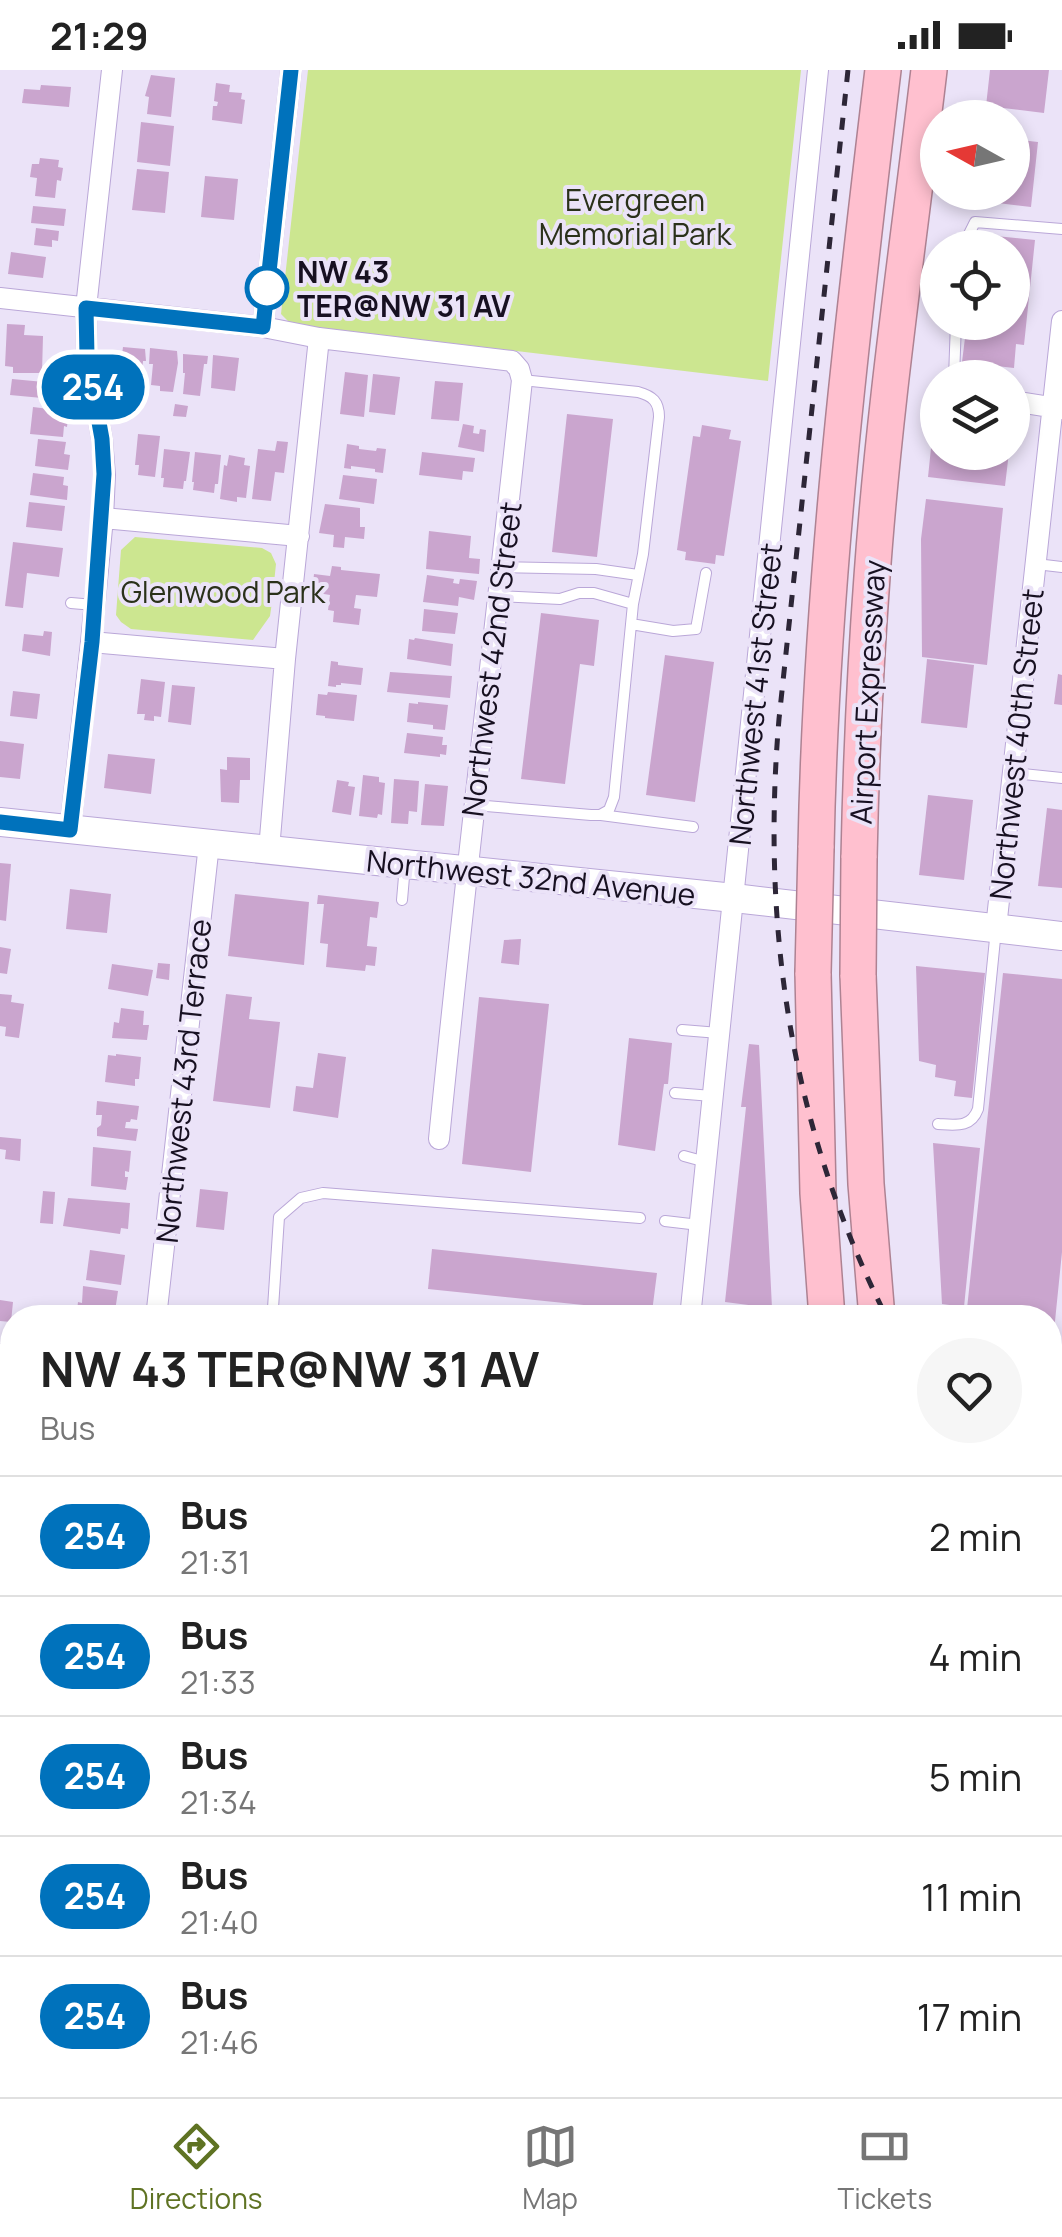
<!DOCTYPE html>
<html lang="en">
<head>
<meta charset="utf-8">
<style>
  body { margin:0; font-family:Manrope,sans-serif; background:#f6f6f6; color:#222; height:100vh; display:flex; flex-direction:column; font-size:38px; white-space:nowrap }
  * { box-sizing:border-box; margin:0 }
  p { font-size:32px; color:#767676 }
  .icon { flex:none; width:55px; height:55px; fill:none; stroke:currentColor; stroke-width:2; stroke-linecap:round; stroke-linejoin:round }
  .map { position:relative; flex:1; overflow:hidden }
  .details { position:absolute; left:0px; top:1235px; width:1062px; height:792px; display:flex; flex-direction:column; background:#fff; border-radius:40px 40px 0 0; box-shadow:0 5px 15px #0003 }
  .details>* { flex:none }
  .badge { padding:0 20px; border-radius:32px; font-size:35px; line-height:65px }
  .needle { width:65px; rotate:278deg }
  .controls { position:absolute; left:920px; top:30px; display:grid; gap:20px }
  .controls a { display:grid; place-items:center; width:110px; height:110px; border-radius:50%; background:#fff; box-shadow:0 5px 15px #0003; font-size:50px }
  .map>.badge { position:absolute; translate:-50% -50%; box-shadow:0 0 0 5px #fff }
  .round { display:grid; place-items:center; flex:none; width:105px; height:105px; border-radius:52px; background:#f6f6f6 }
  .summary { display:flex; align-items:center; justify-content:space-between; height:170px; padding:0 40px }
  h1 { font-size:48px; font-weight:700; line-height:75px }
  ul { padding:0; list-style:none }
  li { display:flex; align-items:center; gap:30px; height:120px; padding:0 40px; border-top:2px solid #e0e0e0 }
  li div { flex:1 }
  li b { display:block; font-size:38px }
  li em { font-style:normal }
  li .badge { min-width:110px; font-weight:700; text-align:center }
  .status { display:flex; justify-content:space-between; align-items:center; height:70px; padding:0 50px; background:#fff; direction:ltr }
  .status svg { height:28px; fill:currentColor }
  .tabs { display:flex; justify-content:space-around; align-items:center; height:140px; border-top:2px solid #e0e0e0; background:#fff; font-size:28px; color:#767676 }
  .tabs a { display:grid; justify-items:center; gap:5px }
  .tabs .active { color:#5f7323 }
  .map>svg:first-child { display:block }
  .green { fill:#cce690 }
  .building { fill:#caa5ce }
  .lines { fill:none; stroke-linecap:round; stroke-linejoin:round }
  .service-casing { stroke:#baa7d8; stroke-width:12 }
  .minor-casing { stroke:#baa7d8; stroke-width:22 }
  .secondary-casing { stroke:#baa7d8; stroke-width:30 }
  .motorway-casing { stroke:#ae8292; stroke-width:38 }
  .service { stroke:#fff; stroke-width:10 }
  .minor { stroke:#fff; stroke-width:20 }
  .secondary { stroke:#fff; stroke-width:28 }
  .motorway { stroke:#ffc0cf; stroke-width:35 }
  .rail { stroke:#2d2637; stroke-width:5; stroke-dasharray:12 12; stroke-linecap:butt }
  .motorway-bridge-casing { stroke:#ae8292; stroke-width:38; stroke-linecap:butt }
  .motorway-bridge { stroke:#ffc0cf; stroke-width:35 }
  .line-casing { stroke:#fff; stroke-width:22 }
  .line { stroke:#0072bc; stroke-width:15 }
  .stop-dot { fill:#fff; stroke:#0072bc; stroke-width:5 }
  .labels { text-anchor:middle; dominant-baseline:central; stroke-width:8; stroke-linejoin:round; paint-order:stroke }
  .park-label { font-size:30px; fill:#2a311a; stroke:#ebe3f8 }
  .stop-label { font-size:30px; font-weight:bold; fill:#171021; stroke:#ebe3f8; text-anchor:start }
  .street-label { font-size:30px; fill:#171021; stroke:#ebe3f8 }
</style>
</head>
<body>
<div class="status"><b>21:29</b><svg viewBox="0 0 49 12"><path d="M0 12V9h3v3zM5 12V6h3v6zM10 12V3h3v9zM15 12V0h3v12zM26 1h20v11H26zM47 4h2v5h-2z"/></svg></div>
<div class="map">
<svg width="1062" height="2027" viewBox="0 0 1062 2027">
  <rect width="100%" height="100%" fill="#ebe3f8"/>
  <path class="green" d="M308 0H801L768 311 291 254 281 244Z
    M135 467 262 478 271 483 276 494 272 532 270 546 253 570 131 559 121 552 116 545 121 480Z"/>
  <path class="building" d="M990 0H1049L1044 43 986 36Z
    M151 5 175 8 171 47 147 44 149 27 145 26Z
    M216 13 230 15 229 22 242 23 241 29 245 30 242 54 212 50 213 36H217L218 32 214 31Z
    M41 15 71 17 69 37 22 33 24 19 40 20Z
    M141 52 174 56 170 96 137 92Z
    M1012 69 1038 72 1031 137 973 130 974 122H1012Z
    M40 88 59 90 58 97 63 98 61 111 57 110 55 128 35 126 37 108 30 107 32 94H39Z
    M137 99 169 102 165 143 132 140Z
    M205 106 238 109 234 150 201 147Z
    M33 136 66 139 64 156 31 153Z
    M36 158 59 161 58 171 52 170V177L34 175Z
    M976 164 1035 170 1024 275 1016 274 1014 298 962 292 967 252H1012V178H975Z
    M11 182 46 187 43 208 8 204Z
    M7 254 25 255 24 265 43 266 42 303H13V297L5 296Z
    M123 277 145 279 146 291H143L141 312 124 310 126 286 122 285Z
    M150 278 177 281 178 293 173 322 160 321V316L151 315 153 294H149Z
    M183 284 208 286 207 294H204L200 326 183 324 185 303H183Z
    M213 285 239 288 235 321 211 318Z
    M345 302 368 305 364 347 340 344Z
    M373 304 400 307 395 345 369 342Z
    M12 309 44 312 42 328 10 325Z
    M435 311 463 313 459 351 431 349Z
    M175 334 188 336 186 347 173 346Z
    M33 337 57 340V337L69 338 67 357 64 356 63 367 30 364Z
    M567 344 613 349 597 487 552 482Z
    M463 354 474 356 473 363 479 364 480 359 486 360 484 382 458 377Z
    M702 355 731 360 729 369 741 371 724 486 716 485 715 494 685 490 686 482 677 480 693 366 700 367Z
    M933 359 938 360V382H1009L1005 416 928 407Z
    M138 364 160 366 155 407 138 405 139 395H135Z
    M38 369 66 372 64 384 70 385 68 400 35 396Z
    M277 371 288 372 284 403 275 402 271 431 252 429 258 379 275 381Z
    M347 374 359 376V379L376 381 377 378 386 379 383 403 375 402V399L351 396V399L344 398Z
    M164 379 190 382 186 411H184L183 419 163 417 164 408H161Z
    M195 382 221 385 218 414H215L214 423 193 420 194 412H192Z
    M422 382 475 388 473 402 463 401 462 410 419 405Z
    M229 385 245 388 244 395 250 396 246 428 237 427V432L220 429 224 395 227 396Z
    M33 403 64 407 63 415 68 416 67 430 30 425Z
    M343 405 377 409 374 434 339 429Z
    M926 429 1003 438 987 595 922 587 921 469Z
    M29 432 65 436 62 461 26 457Z
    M325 434 360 438V457H365L364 469 345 467 344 478 333 477 334 465 319 463Z
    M429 461 471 466 469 488 480 489 479 504 426 499Z
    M13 472 63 478 59 507 27 503 23 538 5 536Z
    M332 496 341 497V500L380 504 377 527 356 525 354 538 361 539 359 555 333 552 334 541 328 540 330 525 312 522 314 504 330 506Z
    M427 505 454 509 453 513 459 514 460 509 477 511 474 530 459 527 458 536 423 532Z
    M424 539 458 543 455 564 422 561Z
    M541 543 599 550 594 596 580 594 565 714 521 709Z
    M44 561 52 562 50 586 22 581 24 564 43 566Z
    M415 568 453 574 451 596 407 589 409 569 414 570Z
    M665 585 714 592 695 732 646 725Z
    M927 589 974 595 967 658 921 653Z
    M331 591 338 592V595L363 598 361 615 341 613V615H336V617L328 616Z
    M390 602 452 606 450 628 387 622Z
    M1058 604 1062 605V635L1054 634Z
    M141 609 165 612 161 647 154 646V651L144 650 145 644H137Z
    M172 615 195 617 191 655 168 652Z
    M13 621 40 624 37 649 10 646Z
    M328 622 357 625 354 651 325 648V646L316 645 318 624 327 625Z
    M418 632 448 635 445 660 433 659V655L407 652 409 633 418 634Z
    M407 663 443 667 442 675H447L446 685 440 684V687L404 683Z
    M0 671 24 674 20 709 0 707Z
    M108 684 155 689 151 724 104 718Z
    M227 687 250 688V710H240L239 733 221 732 220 699 227 700Z
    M363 705 379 707V712L385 713 382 745 378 744 377 748 359 746Z
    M394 709 419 711 417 742 409 741 408 754 391 753Z
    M337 710 349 712 348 716 355 717 351 745 332 742Z
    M425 714 448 716 444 756 421 755Z
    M928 725 973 730 964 810 919 805Z
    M1047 738 1062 740V818L1038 816Z
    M0 793 11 794 6 851 0 850Z
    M70 819 111 824 107 863 66 859Z
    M235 824 309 832 304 895 228 886Z
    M318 825 379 832 377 848 370 847 367 876 377 877 375 896 366 895 365 901 326 897 328 874 320 873 324 834H317Z
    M521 869 519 895 501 893 504 870Z
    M0 877 11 879 7 904 0 903Z
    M158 893 170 894 169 910 156 908Z
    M112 894 153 900 148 926 108 919Z
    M916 896 985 903 972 1028 954 1026 956 1011 935 1007 936 995 919 991Z
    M1003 903 1062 909V1182L1053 1271 1050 1270V1248H966Z
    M0 924 12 925 11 932 24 934 19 968 5 966 6 957 0 956Z
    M226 924 252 927 249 949 280 952 270 1038 213 1031Z
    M479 927 549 934 531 1102 462 1094Z
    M121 938 144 941 143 955H149L147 970 112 968 114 952 119 953Z
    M629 968 672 973 668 1014H664L655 1081 618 1075Z
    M749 974 759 975 772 1238 725 1232 746 1037H741Z
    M318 983 346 987 338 1048 293 1041 296 1016 313 1018Z
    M116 984 141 987 139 1009H135V1016L105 1012 108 985 116 986Z
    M97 1031 139 1036 137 1050 131 1049 130 1052H126L125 1058 138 1059 136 1071 97 1066V1058L101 1055 102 1045H96Z
    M0 1067 21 1069 20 1091 5 1089 6 1080 0 1079Z
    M933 1073 980 1078 964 1237 942 1234Z
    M93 1077 131 1081 129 1102 125 1101V1107H128L126 1120 91 1116Z
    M200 1119 228 1122 224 1160 196 1157Z
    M43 1121 55 1122 53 1154 40 1153Z
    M68 1128 130 1133 128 1159 121 1158 120 1164 63 1156Z
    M432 1179 657 1203 652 1242 428 1219Z
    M90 1180 125 1185 121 1215 86 1210Z
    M83 1216 118 1221 114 1248H71L72 1240 77 1241 78 1232 82 1233Z
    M0 1230 13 1232 11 1252 0 1251Z
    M0 1324 12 1325 11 1365 0 1364Z
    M0 1944 12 1946V2015H73L71 2027H0Z
    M216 2015H246L245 2023 215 2020Z
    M257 2015H280L283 2027H259Z
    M285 2015H318L321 2018 319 2027H288L282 2020 286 2017Z
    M701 2015H709L714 2020 708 2027H689Z
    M340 2016 365 2018 364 2027H339Z
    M111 2017 114 2022 125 2017 129 2025 91 2027Z"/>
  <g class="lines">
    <defs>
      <path id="service" d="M966 178 968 166 975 152 1062 159
        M954 308 956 252
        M1036 494 1062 497
        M502 497 596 499 638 505
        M499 526 560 529 579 523H594L633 534
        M71 533 94 535
        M631 554 673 561 696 559 706 503
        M1014 703 1062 708
        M474 735 591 745H600L609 740 614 727 633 534 643 484 659 347C659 332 653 326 638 322L522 310
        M601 745 693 757
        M402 830 405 795
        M682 960 719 963
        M675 1023 712 1026
        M938 1054C956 1055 971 1058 978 1039L996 859
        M684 1086 706 1092
        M665 1151 699 1155
        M284 1248 273 1238 279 1147 301 1128 323 1123 640 1148
        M0 1597 12 1598
        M452 2015 557 2027
        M324 2027 325 2015"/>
      <path id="minor" d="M0 228 263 257 319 268 512 291 519 299 522 310C495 563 464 816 439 1069
        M263 257 291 0
        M1012 331 1062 339
        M103 448 299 466
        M91 572 285 589
        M70 760 91 572 103 448 105 405 102 369 87 286 86 238 112 0
        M269 780 285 589 319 268
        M996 858 1062 251
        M156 1248 209 774
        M690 1248 818 0
        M0 1284 12 1285
        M0 1544 12 1546
        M608 2027 609 2015"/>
      <path id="secondary" d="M0 752 734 828 1062 866"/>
      <path id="motorway" d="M816 778C821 517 852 259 883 0
        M859 788C861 694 865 601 872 507 884 337 909 169 929 0
        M813 903 818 1123 827 1248
        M858 905 866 1114 877 1248
        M895 2015 896 2027
        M944 2015 945 2027"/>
    </defs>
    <use href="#service" class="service-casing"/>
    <use href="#minor" class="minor-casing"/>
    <use href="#secondary" class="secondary-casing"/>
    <use href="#motorway" class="motorway-casing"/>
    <use href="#service" class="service"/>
    <use href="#minor" class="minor"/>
    <use href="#secondary" class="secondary"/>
    <use href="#motorway" class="motorway"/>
    <path class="rail" d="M848 0 779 649C761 859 791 1059 887 1248
      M1050 1556 1062 1586
      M1050 1592 1062 1623"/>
    <defs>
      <path id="motorway-bridge" d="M813 903 816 778
        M858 905 859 788"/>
    </defs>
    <use href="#motorway-bridge" class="motorway-bridge-casing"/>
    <use href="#motorway-bridge" class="motorway-bridge"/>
  </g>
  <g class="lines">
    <defs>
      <path id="line" d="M0 752 70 760 92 572 104 404 102 369 87 286 86 238 263 257 291 0"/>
    </defs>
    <use href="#line" class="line-casing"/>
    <use href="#line" class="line"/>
  </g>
  <circle class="stop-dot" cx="267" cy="218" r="20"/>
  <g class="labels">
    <g class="park-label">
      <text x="635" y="129">Evergreen<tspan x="635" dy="34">Memorial Park</tspan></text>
      <text x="223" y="521">Glenwood Park</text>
    </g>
    <g class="stop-label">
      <text x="297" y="201">NW 43<tspan x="297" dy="34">TER@NW 31 AV</tspan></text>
    </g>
    <g class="street-label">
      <text transform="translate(491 589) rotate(-83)">Northwest 42nd Street</text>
      <text transform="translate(867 622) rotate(-87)">Airport Expressway</text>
      <text transform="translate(755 624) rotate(-84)">Northwest 41st Street</text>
      <text transform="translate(1016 674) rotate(-84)">Northwest 40th Street</text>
      <text transform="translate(531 807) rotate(6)">Northwest 32nd Avenue</text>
      <text transform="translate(183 1011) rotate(-84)">Northwest 43rd Terrace</text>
    </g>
  </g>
</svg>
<div class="controls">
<a><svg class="needle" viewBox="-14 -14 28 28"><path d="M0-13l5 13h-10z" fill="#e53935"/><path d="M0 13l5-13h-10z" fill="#767676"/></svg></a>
<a><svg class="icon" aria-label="locate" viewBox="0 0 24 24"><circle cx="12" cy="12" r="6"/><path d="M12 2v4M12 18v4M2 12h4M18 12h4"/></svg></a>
<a><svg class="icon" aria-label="layers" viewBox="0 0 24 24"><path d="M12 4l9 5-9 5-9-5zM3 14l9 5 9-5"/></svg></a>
</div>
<b class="badge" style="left:93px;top:317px;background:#0072bc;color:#fff">254</b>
<section class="details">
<div class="summary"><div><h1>NW 43 TER@NW 31 AV</h1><p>Bus</p></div><a class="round"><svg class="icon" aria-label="heart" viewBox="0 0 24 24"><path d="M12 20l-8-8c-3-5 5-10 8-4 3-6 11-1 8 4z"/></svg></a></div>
<ul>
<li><span class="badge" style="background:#0072bc;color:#fff">254</span><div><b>Bus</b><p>21:31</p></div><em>2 min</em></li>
<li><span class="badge" style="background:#0072bc;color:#fff">254</span><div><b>Bus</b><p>21:33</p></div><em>4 min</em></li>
<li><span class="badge" style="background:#0072bc;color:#fff">254</span><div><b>Bus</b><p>21:34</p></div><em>5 min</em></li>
<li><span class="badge" style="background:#0072bc;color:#fff">254</span><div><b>Bus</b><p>21:40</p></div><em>11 min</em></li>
<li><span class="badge" style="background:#0072bc;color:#fff">254</span><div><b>Bus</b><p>21:46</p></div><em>17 min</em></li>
</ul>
</section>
</div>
<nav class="tabs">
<a class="active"><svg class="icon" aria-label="directions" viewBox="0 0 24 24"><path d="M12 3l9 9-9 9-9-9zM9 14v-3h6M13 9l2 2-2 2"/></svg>Directions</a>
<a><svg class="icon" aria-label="map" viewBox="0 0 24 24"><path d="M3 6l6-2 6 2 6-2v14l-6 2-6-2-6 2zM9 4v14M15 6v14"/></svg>Map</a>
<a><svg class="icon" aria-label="tickets" viewBox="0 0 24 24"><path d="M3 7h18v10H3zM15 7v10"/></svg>Tickets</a>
</nav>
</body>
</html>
